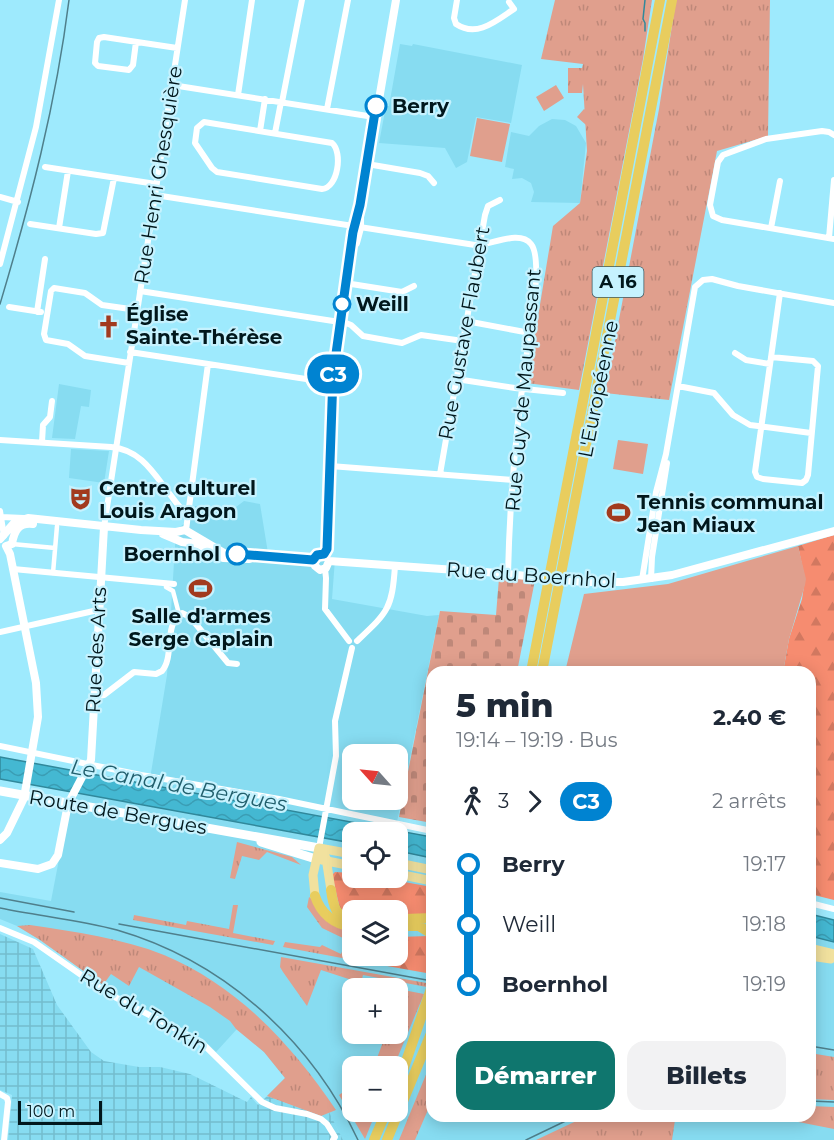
<!DOCTYPE html>
<html lang="fr">
<head>
<meta charset="utf-8">
<style>
  body { margin:0; font-family:Montserrat,sans-serif; background:#f2f2f3; color:#1f2937; height:100vh; display:flex; flex-direction:column; font-size:22px; white-space:nowrap }
  * { box-sizing:border-box; margin:0 }
  p { font-size:20px; color:#747a83 }
  .icon { flex:none; width:33px; height:33px; fill:none; stroke:currentColor; stroke-width:2; stroke-linecap:round; stroke-linejoin:round }
  .map { position:relative; flex:1; overflow:hidden }
  .sheet { position:absolute; left:426px; top:666px; width:390px; height:456px; display:flex; flex-direction:column; background:#fff; border-radius:18px; box-shadow:0 3px 15px #0003 }
  .sheet>* { flex:none }
  .badge { padding:0 12px; border-radius:20px; font-size:21px; line-height:39px }
  .needle { width:39px; rotate:297deg }
  .fabs { position:absolute; left:342px; top:744px; display:grid; gap:12px }
  .fabs a { display:grid; place-items:center; width:66px; height:66px; border-radius:12px; background:#fff; box-shadow:0 3px 15px #0003; font-size:30px }
  .scale { position:absolute; left:18px; bottom:15px; width:84px; box-sizing:border-box; padding-left:6px; border:3px solid #01171c; border-top:0; font-size:16px; line-height:21px; white-space:nowrap; color:#01171c; -webkit-text-stroke:4px #c6f2fe; paint-order:stroke }
  .map>.badge { position:absolute; translate:-50% -50%; box-shadow:0 0 0 3px #fff }
  .legs { display:flex; align-items:center; gap:9px; height:66px; padding:0 30px; font-size:20px }
  .legs p { margin-inline-start:auto }
  .head { display:flex; align-items:center; justify-content:space-between; height:102px; padding:0 30px }
  h1 { font-size:33px; font-weight:800; line-height:45px }
  .action { display:flex; gap:12px; margin-top:auto; padding:12px 30px }
  .action a { flex:1; height:69px; border-radius:18px; background:#0f766e; color:#fff; font-size:24px; font-weight:800; line-height:69px; text-align:center }
  .action a+a { background:#f2f2f3; color:#1f2937 }
  ul { padding:0 30px; list-style:none }
  li { display:flex; align-items:center; gap:21px; height:60px; font-size:22px }
  li i { display:grid; place-items:center; width:9px; height:100%; margin:0 8px; background:currentColor }
  li i::after { content:''; width:15px; height:15px; margin:-8px; border:4px solid; border-radius:50%; background:#fff }
  li p { margin-inline-start:auto }
  li:first-child i { background:linear-gradient(#0000 50%,currentColor 0) }
  li:last-child i { background:linear-gradient(currentColor 50%,#0000 0) }
  .map>svg:first-child { display:block }
  .built { fill:#87dcf1; fill-rule:evenodd }
  .industrial { fill:url(#industrial-grid) }
  .grass { fill:url(#grass-tufts) }
  .forest { fill:url(#forest-firs) }
  .cemetery { fill:url(#cemetery-stones) }
  .pitch { fill:#e09f8d }
  .water { fill:url(#water-waves); stroke:#30889b; stroke-width:1.5 }
  .lines { fill:none; stroke-linecap:round; stroke-linejoin:round }
  .stream { stroke:#30889b; stroke-width:1.5 }
  .pedestrian { stroke:#fff; stroke-width:4.5 }
  .minor { stroke:#fff; stroke-width:6 }
  .tertiary { stroke:#fff; stroke-width:8 }
  .secondary { stroke:#fff; stroke-width:9 }
  .primary { stroke:#f1e19e; stroke-width:9 }
  .motorway { stroke:#e8cd5e; stroke-width:10 }
  .rail { stroke:#4f7f8b; stroke-width:1.5 }
  .line-1-casing { stroke:#fff; stroke-width:14 }
  .line-1 { stroke:#0083d1; stroke-width:9 }
  .stop-1-dot { fill:#fff; stroke:#0083d1; stroke-width:3 }
  .labels { text-anchor:middle; dominant-baseline:central; stroke-width:4.5; stroke-linejoin:round; paint-order:stroke }
  .shield { fill:#c6f2fe; stroke:#3c5960; stroke-width:1.5 }
  .shield-label { font-size:18px; font-weight:bold; fill:#01171c }
  .stop-label { font-size:20px; font-weight:bold; fill:#01171c; stroke:#c6f2fe; text-anchor:start }
  .street-label { font-size:20px; fill:#01171c; stroke:#c6f2fe }
  .poi-label { font-size:20px; font-weight:bold; fill:#01171c; stroke:#c6f2fe; text-anchor:start }
  .water-label { font-size:21px; font-style:italic; fill:#215f6d; stroke:#c6f2fe }
</style>
</head>
<body>
<div class="map">
<svg width="834" height="1140" viewBox="0 0 834 1140">
  <defs>
    <pattern id="industrial-grid" width="8" height="8" patternUnits="userSpaceOnUse" patternTransform="scale(1.5)"><rect width="8" height="8" fill="#87dcf1"/><path d="M0 4h8M4 0v8" fill="none" stroke="#73bcce"/></pattern>
    <pattern id="grass-tufts" width="24" height="20" patternUnits="userSpaceOnUse" patternTransform="scale(1.5)"><rect width="24" height="20" fill="#e09f8d"/><path d="M3 7l-1-3M5 7V3M7 7l1-3M15 17l-1-3M17 17v-4M19 17l1-3" fill="none" stroke="#be8879"/></pattern>
    <pattern id="forest-firs" width="22" height="20" patternUnits="userSpaceOnUse" patternTransform="scale(1.5)"><rect width="22" height="20" fill="#f68c70"/><path d="M5 1l3.5 6h-7zM16 11l3.5 6h-7z" fill="#d17860"/></pattern>
    <pattern id="cemetery-stones" width="16" height="16" patternUnits="userSpaceOnUse" patternTransform="scale(1.5)"><rect width="16" height="16" fill="#e09f8d"/><path d="M2 7V4a2 2 0 0 1 4 0v3zM10 15v-3a2 2 0 0 1 4 0v3z" fill="#be8879"/></pattern>
    <pattern id="water-waves" width="16" height="10" patternUnits="userSpaceOnUse" patternTransform="scale(1.5)"><rect width="16" height="10" fill="#44b8d2"/><path d="M0 5q4-4 8 0t8 0" fill="none" stroke="#3a9db4"/></pattern>
  </defs>
  <rect width="100%" height="100%" fill="#9eeafd"/>
  <path class="built" d="M400 44 412 46 413 44 522 65 511 123 476 117 467 162 456 168 445 148 379 143 386 106H389Z
    M552 119 565 120 576 126 586 143 580 203 531 202 534 192 531 183 522 178 512 179 514 169 505 167 511 132 529 136 539 126Z
    M59 384 91 390 89 407 81 406 75 439 52 438Z
    M71 449 109 451 104 483 69 478Z
    M244 501 260 504 268 553 335 559 332 599 427 616 439 615 395 832H352V878H398V851L432 858V1116H810V936L834 942V1140H343L329 1113 321 1116 267 1096 285 1078 264 1052 237 1029 216 1052 203 1039 114 992 40 940 17 926 0 919V892L51 901 69 807 91 774 149 785 167 675 176 530 190 519 195 506 232 510ZM352 754H398V800H352ZM352 910H398V956H352ZM352 988H398V1034H352ZM352 1066H398V1112H352Z"/>
  <path class="industrial" d="M0 934 33 949 57 1005 91 1052 104 1061 139 1067H160L190 1074 247 1102 251 1097 258 1105 267 1096 321 1116 329 1112 343 1140H8L12 1095 0 1090Z"/>
  <path class="grass" d="M555 0H652L643 59 579 390 527 383 553 226 580 203 587 151 583 84 582 93H568V68H582L583 64 541 59Z
    M676 0H770L768 136 717 151 669 400 605 393 659 109Z
    M237 842 292 857 301 865 267 852 259 860 242 856 235 879 230 878Z
    M309 897 352 931V939L342 958 283 947 285 942 320 947 322 945 341 954 347 940 322 928 307 907Z
    M233 905H238L233 933 275 941 273 945 133 920 134 915 186 925 187 921 229 929Z
    M30 925C75 932 122 938 164 955 238 986 292 1045 336 1110L321 1116 267 1096 285 1078 264 1052 236 1029 230 1021 210 1007 139 967 129 986 111 974 103 985 40 940 17 926Z
    M281 957 432 984V988L363 975 361 983 321 970 307 1006 283 972 280 967Z
    M398 989 424 994 394 1066H374L386 1034H398V1002L400 994 398 993Z
    M810 1053 834 1057V1100L810 1099Z
    M432 1060V1105H430L415 1140H399Z
    M352 1086V1112H376L365 1139 339 1095Z
    M810 1106 834 1107V1129L768 1116H810Z
    M587 1116H723L675 1120 672 1140H536Z"/>
  <path class="forest" d="M834 535V900L810 894V672H783L789 639 802 599 805 579 798 546Z
    M335 872 352 873V878H382L432 887V914L398 916V910H352V918L340 909 332 875Z
    M428 936 432 941V974L342 958 351 939H352V956H398V937Z"/>
  <path class="cemetery" d="M499 578 535 580 517 672H432V823L399 817 440 611 496 615Z"/>
  <path class="pitch" d="M556 85 564 98 544 111 536 97Z
    M584 109 602 124 594 132 577 117Z
    M477 118 510 124 502 162 470 156Z
    M618 440 648 444 643 474 613 469Z
    M798 546 806 579 805 585 789 639 783 672H565L584 594 668 584Z"/>
  <path class="water" d="M0 757 432 837V858L398 851V832H352V843L0 779Z
    M810 914 834 920V942L810 936Z"/>
  <g class="lines">
    <path class="stream" d="M645 31V23L643 19 645 0"/>
    <path class="pedestrian" d="M12 544 55 548
      M53 573 57 526
      M166 583V587L173 591 179 614"/>
    <path class="minor" d="M457 0 454 18 456 24C477 38 496 21 514 9L509 2
      M136 42 133 65 129 70 98 66 95 63 97 42 99 38 104 37 177 48
      M172 85 374 117
      M238 95 252 0
      M282 102 302 0
      M327 109 348 0
      M204 122 332 143C343 152 338 188 322 189L217 172 212 168 195 143 197 128Z
      M260 131 265 99
      M275 133 281 102
      M834 135 829 132 822 131 766 139 723 155 718 162 710 205 713 216 722 220 834 239
      M367 164 420 173 428 176 434 183
      M45 167 156 184
      M155 195 475 245C490 246 519 229 531 244 541 256 534 305 532 320 518 404 510 489 508 574
      M0 197 18 202
      M30 224 96 234 103 233 114 178
      M59 228 68 171
      M771 228 780 181
      M829 238 834 180
      M0 264 36 127 59 0
      M345 283 402 292 414 286
      M140 291 346 323 351 325 363 336 402 343 421 335 463 341
      M9 307 41 312
      M37 312 45 259
      M466 321 530 333
      M130 352 332 383
      M735 353 746 360 770 364
      M771 357 813 361 818 366 808 475 806 480 802 483 763 479 757 477 755 472 780 293
      M129 363 85 356 68 344 46 340 44 334 51 291 54 288 85 293 102 305 137 310
      M456 379 515 388 563 393
      M678 386 714 393 733 415 750 425 811 433
      M0 440 111 447C142 450 154 474 172 497 177 504 181 510 188 514
      M42 442 43 425 50 417 52 401
      M330 466 514 480
      M440 474 485 215 488 206 500 200
      M0 511 4 536
      M1 517 24 518
      M104 527 185 0
      M186 530 208 364
      M13 569 174 584
      M325 569 326 578 325 609 349 641
      M651 579 652 557 667 463
      M642 580 656 492 666 454 695 287 703 280 712 279 738 286 834 303
      M0 632 98 610
      M357 641C388 612 392 609 395 566
      M94 697 104 695 134 672 156 674 162 671C175 656 163 624 182 613L190 617 228 663 237 664
      M0 746 141 775 279 799 432 831
      M319 848 336 756 335 721 352 648
      M810 903 834 909
      M0 928 34 942 107 993 201 1042 262 1102 275 1108 307 1114 321 1119 327 1124 335 1137 333 1140
      M0 1094 7 1098 8 1102 4 1140"/>
    <path class="tertiary" d="M356 243 360 228V217
      M163 534 182 542 198 544 223 558 249 559
      M0 539 15 522 28 518 141 530 176 532 185 530 224 553 313 560
      M6 546 12 544C14 531 19 522 33 524
      M324 554 328 544 333 375 353 232 361 205 396 0
      M313 560 315 566 320 570 326 568 329 561
      M329 561 498 573 583 582H623L672 575 834 531
      M0 840 7 833 24 798 38 717 36 683 10 554 6 546
      M0 863 38 869 52 864 58 855 68 804 91 760 104 527"/>
    <path class="secondary" d="M0 791 319 848
      M261 842 316 859"/>
    <path class="primary" d="M319 848 326 858 331 890
      M319 848 352 854
      M322 860 352 866
      M398 863 432 870
      M398 874 432 881
      M315 896 313 875 319 848
      M810 948 834 954
      M810 956 831 959"/>
    <path class="motorway" d="M531 672 660 0
      M542 672 672 0
      M331 890C333 906 336 917 352 921
      M315 896C321 914 334 924 352 927
      M405 919 432 918
      M398 926H419L432 934
      M401 1076 432 986
      M374 1140 386 1112
      M387 1140 432 1031"/>
    <path class="rail" d="M0 304C30 204 56 104 69 0
      M0 898 74 912
      M0 908C39 916 79 920 117 930 224 961 311 1040 358 1140
      M119 924 432 981
      M810 1046 834 1050
      M810 1101 834 1102
      M526 1140 576 1116"/>
  </g>
  <g class="lines">
    <defs>
      <path id="line-1" d="M237 554 313 560 317 555 324 554 327 549 333 375 353 232 360 205 376 106"/>
    </defs>
    <use href="#line-1" class="line-1-casing"/>
    <use href="#line-1" class="line-1"/>
  </g>
  <defs>
    <symbol id="church-bare" viewBox="-9 -9 18 18"><path d="M-1.2-6h2.4v3.5h3.3v2.4h-3.3V6h-2.4V-.1h-3.3v-2.4h3.3Z" fill="#a23a1e" stroke="#c6f2fe" stroke-width="2.5" paint-order="stroke"/></symbol>
    <symbol id="theatre-bare" viewBox="-9 -9 18 18"><path d="M-5-5.5Q0-4 5-5.5V0Q5 5 0 6Q-5 5-5 0ZM-3.3-2.5H-1v1.5H-3.3ZM1-2.5H3.3v1.5H1ZM-2.8 1Q0 5.5 2.8 1Z" fill="#a23a1e" stroke="#c6f2fe" stroke-width="2.5" paint-order="stroke"/></symbol>
    <symbol id="stadium-bare" viewBox="-9 -9 18 18"><path d="M0-5a6.5 5 0 1 0 0 10a6.5 5 0 1 0 0-10ZM-3.5-1.8h7v3.6h-7Z" fill="#a23a1e" stroke="#c6f2fe" stroke-width="2.5" paint-order="stroke"/></symbol>
  </defs>
  <g fill-rule="evenodd">
    <use href="#church-bare" x="92" y="310" width="33" height="33"/>
    <use href="#theatre-bare" x="64" y="482" width="33" height="33"/>
    <use href="#stadium-bare" x="602" y="496" width="33" height="33"/>
    <use href="#stadium-bare" x="184" y="572" width="33" height="33"/>
  </g>
  <g class="stop-1-dot">
    <circle cx="376" cy="106" r="10"/>
    <circle cx="342" cy="304" r="8"/>
    <circle cx="237" cy="554" r="10"/>
  </g>
  <g class="labels">
    <rect class="shield" x="592.5" y="267" width="51" height="30" rx="4.5"/>
    <g class="shield-label">
      <text x="618" y="282">A 16</text>
    </g>
    <g class="stop-label">
      <text x="392" y="106">Berry</text>
      <text x="356" y="304">Weill</text>
      <text x="220" y="554" text-anchor="end">Boernhol</text>
    </g>
    <g class="street-label">
      <text transform="translate(158 175) rotate(-81)">Rue Henri Ghesquière</text>
      <text transform="translate(464 333) rotate(-80)">Rue Gustave Flaubert</text>
      <text transform="translate(598 389) rotate(-79)">L'Européenne</text>
      <text transform="translate(523 390) rotate(-85)">Rue Guy de Maupassant</text>
      <text transform="translate(531 575) rotate(4)">Rue du Boernhol</text>
      <text transform="translate(96 650) rotate(-87)">Rue des Arts</text>
      <text transform="translate(118 812) rotate(10)">Route de Bergues</text>
      <text transform="translate(144 1011) rotate(31)">Rue du Tonkin</text>
    </g>
    <g class="poi-label">
      <text x="126" y="314">Église<tspan x="126" dy="23">Sainte-Thérèse</tspan></text>
      <text x="99" y="488">Centre culturel<tspan x="99" dy="23">Louis Aragon</tspan></text>
      <text x="637" y="502">Tennis communal<tspan x="637" dy="23">Jean Miaux</tspan></text>
      <text x="201" y="616" text-anchor="middle">Salle d'armes<tspan x="201" dy="23">Serge Caplain</tspan></text>
    </g>
    <g class="water-label">
      <text transform="translate(179 785) rotate(10)">Le Canal de Bergues</text>
    </g>
  </g>
</svg>
<div class="fabs">
<a><svg class="needle" viewBox="-14 -14 28 28"><path d="M0-13l5 13h-10z" fill="#e53935"/><path d="M0 13l5-13h-10z" fill="#747a83"/></svg></a>
<a><svg class="icon" aria-label="locate" viewBox="0 0 24 24"><circle cx="12" cy="12" r="6"/><path d="M12 2v4M12 18v4M2 12h4M18 12h4"/></svg></a>
<a><svg class="icon" aria-label="layers" viewBox="0 0 24 24"><path d="M12 4l9 5-9 5-9-5zM3 14l9 5 9-5"/></svg></a>
<a>+</a>
<a>−</a>
</div>
<div class="scale">100 m</div>
<b class="badge" style="left:333px;top:374px;background:#0083d1;color:#fff">C3</b>
<section class="sheet">
<div class="head"><div><h1>5 min</h1><p>19:14 – 19:19 · Bus</p></div><b>2.40 €</b></div>
<div class="legs"><svg class="icon" aria-label="walk" viewBox="0 0 24 24"><circle cx="13" cy="4" r="2"/><path d="M13 8l-2 6 4 7M11 14l-3 7M7 12l3-4h3l4 4"/></svg>3<svg class="icon" aria-label="forward" viewBox="0 0 24 24"><path d="M9 5l7 7-7 7"/></svg><b class="badge" style="background:#0083d1;color:#fff">C3</b><p>2 arrêts</p></div>
<ul>
<li><i style="color:#0083d1"></i><b>Berry</b><p>19:17</p></li>
<li><i style="color:#0083d1"></i><span>Weill</span><p>19:18</p></li>
<li><i style="color:#0083d1"></i><b>Boernhol</b><p>19:19</p></li>
</ul>
<div class="action"><a>Démarrer</a><a>Billets</a></div>
</section>
</div>
</body>
</html>
